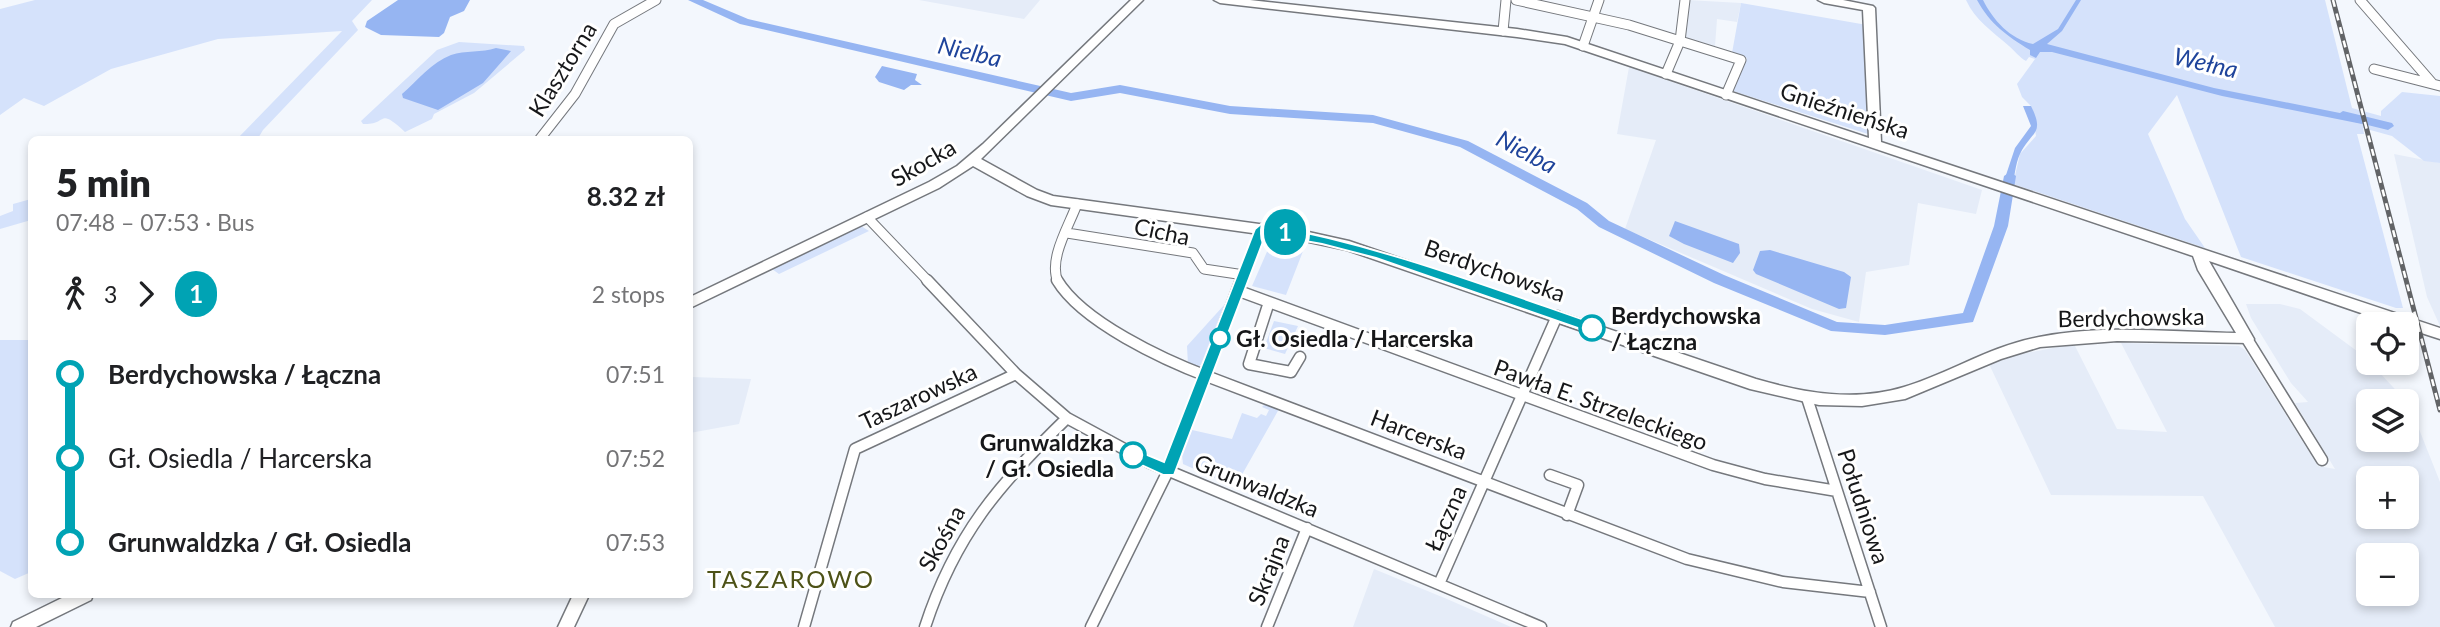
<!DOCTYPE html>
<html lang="en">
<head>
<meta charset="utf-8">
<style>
  body { margin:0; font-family:Lato,sans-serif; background:#f2f2f2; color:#202124; height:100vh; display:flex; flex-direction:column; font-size:26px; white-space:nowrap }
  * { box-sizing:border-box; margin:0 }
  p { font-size:23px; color:#757577 }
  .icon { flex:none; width:38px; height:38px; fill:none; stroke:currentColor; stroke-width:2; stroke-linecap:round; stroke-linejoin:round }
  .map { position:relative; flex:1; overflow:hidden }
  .details { position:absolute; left:28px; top:136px; width:665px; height:462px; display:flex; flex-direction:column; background:#fff; border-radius:10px; box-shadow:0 4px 10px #0003 }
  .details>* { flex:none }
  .badge { padding:0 14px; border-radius:23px; font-size:24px; line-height:46px }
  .controls { position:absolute; left:2356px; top:312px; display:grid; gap:14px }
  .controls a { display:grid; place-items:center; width:63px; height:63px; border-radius:10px; background:#fff; box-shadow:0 4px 10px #0003; font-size:35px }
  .map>.badge { position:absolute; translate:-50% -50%; box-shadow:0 0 0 4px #fff }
  .legs { display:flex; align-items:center; gap:10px; height:77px; padding:0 28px; font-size:23px }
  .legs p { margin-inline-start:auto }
  .head { display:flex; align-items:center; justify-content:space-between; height:119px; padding:0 28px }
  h1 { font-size:38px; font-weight:800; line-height:52px }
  ul { padding:0 28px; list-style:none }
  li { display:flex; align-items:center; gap:24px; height:84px; font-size:26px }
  li i { display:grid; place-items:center; width:10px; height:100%; margin:0 9px; background:currentColor }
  li i::after { content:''; width:18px; height:18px; margin:-9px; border:5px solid; border-radius:50%; background:#fff }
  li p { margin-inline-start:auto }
  li:first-child i { background:linear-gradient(#0000 50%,currentColor 0) }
  li:last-child i { background:linear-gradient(currentColor 50%,#0000 0) }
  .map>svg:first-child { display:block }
  .built { fill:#e5ecf8; fill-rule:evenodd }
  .green { fill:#d5e2fb }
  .water { fill:#96b5f2 }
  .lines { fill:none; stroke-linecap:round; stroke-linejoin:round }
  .river { fill:#96b5f2; fill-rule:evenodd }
  .street-far1-casing { stroke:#75787d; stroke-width:11 }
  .street-casing { stroke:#75787d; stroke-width:13 }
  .secondary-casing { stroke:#75787d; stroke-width:3 }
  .street-far1 { stroke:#fff; stroke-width:9 }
  .street { stroke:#fff; stroke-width:10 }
  .secondary { fill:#fff; fill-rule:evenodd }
  .rail-casing { stroke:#626467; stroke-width:5 }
  .rail { stroke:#fff; stroke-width:2.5; stroke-dasharray:7; stroke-linecap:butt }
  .line-1 { fill:#00a3b4; stroke:#fff; stroke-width:2 }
  .stop-1-dot { fill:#fff; stroke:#00a3b4; stroke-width:3.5 }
  .labels { text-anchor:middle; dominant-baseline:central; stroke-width:6; stroke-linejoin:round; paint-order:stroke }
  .street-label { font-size:23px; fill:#161719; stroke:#fff }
  .stop-label { font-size:23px; font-weight:bold; fill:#161719; stroke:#fff; text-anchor:start }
  .water-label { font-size:24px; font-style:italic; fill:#1f449b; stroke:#fff }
  .neighbourhood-label { font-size:24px; letter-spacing:2px; fill:#4d5217; stroke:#fff }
</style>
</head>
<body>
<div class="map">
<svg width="2440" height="627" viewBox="0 0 2440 627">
  <rect width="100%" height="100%" fill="#f3f7fd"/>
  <path class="built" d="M919 0H1040L1024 19Z
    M1687 0 1741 3 1737 22 1717 19 1715 46 1683 37Z
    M1629 67 1982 190 1976 214 1918 203 1909 265 1866 272 1859 322 1812 309 1625 229 1656 140 1617 134Z
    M2394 154 2440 163V326L2427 297Z
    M2246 304H2280L2300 309 2365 357 2406 401H2368V439H2406V401L2409 404 2440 482V627H2275L2203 496 2051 495 1989 364 2011 356 2074 344 2117 429 2167 432 2121 343 2239 346 2245 350 2318 466 2335 469 2295 403 2308 402 2291 383 2251 318ZM2368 478H2406V516H2368ZM2368 555H2406V593H2368Z
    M692 377 751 379 739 424 690 433V382Z
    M1374 569 1447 599 1511 627H1353Z"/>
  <path class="green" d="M35 0H372L352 21 358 30 263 130 257 140H236L342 31 218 39 111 69 44 106 24 98 0 115V9Z
    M1966 0H2325L2352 108 2381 116V111L2402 92 2440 96V163L2424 161 2392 136 2363 128 2364 134H2357L2403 308H2396L2241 257 2177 95 2148 134 2185 219 2205 248 2013 184 2020 154 2036 136 2031 106 2022 97 2017 84 2035 59 2029 57 2026 61C2019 57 2015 51 2009 46 1993 32 1975 20 1966 0Z
    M1741 3 1867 25 1871 135 1733 91 1747 58 1732 53Z
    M459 42 524 46 525 50 474 93 434 114 432 119 405 132C377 106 389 125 363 124L361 121 437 50Z
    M31 199V220L0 229V216L13 211V204Z
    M861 226 869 231 779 274 772 269Z
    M1273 238 1305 246 1286 295 1252 286Z
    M1236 276 1205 362 1198 367 1188 365 1187 346 1225 304Z
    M1274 321 1298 326 1285 354 1264 348Z
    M0 340H31V572L15 579 0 571Z
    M1266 403 1279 409 1235 487 1183 464 1182 455 1192 430 1232 439 1242 413 1257 418 1261 414 1266 416 1269 410 1262 407Z"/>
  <path class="water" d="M398 0H470L464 11 450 17 444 33 439 37 381 35 365 27 367 21Z
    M1977 0H1983C1993 20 2010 39 2033 44L2058 29 2076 0H2081L2062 31 2047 44 2214 88 2360 117 2362 124 2222 96 2052 52H2040L2036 58 2030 55V50C2007 36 1990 24 1977 0Z
    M496 48 511 51 483 83 438 110 403 98 402 94C417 81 432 62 451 55 465 50 482 53 496 48Z
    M882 66 917 74 915 80 922 85H911L904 90 879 82 875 77Z
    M2023 106H2031C2044 133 2034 130 2022 150 2016 160 2015 173 2013 184L2004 181 2015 148 2031 126Z
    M1675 221 1739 244 1740 253 1733 263 1684 244 1669 236Z
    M1770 250 1844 272 1851 277 1846 308 1839 309 1756 274 1753 270 1760 251Z"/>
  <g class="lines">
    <path class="river" d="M688 0H703L748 19 1071 93 1120 85 1230 106 1373 115 1468 141 1587 203 1609 221 1724 275 1837 322 1885 325 1963 313 1994 226 2004 176 2010 172 2016 176 2008 226 1973 322 1885 335 1831 331 1714 283 1599 227 1577 209 1460 147 1373 123 1230 114 1120 93 1071 101 740 24Z
      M2343 111 2392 123 2394 126 2388 130 2339 118 2337 115Z"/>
    <defs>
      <path id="street-far1" d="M1516 0 1629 25 1741 60 1726 95
        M2360 0 2433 84
        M1503 31 1506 0
        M1583 46 1599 0
        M2374 69 2440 86
        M1666 74 1680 41 1685 0
        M539 140 575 94 614 24 656 0
        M867 217 929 282
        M1067 233 1193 253 1204 269 1244 275
        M1058 282C1048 259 1069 226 1077 204
        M1241 282 1261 229"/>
      <path id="street" d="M927 280 1016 374 1067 418 1150 463 1541 627
        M1057 280C1082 322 1164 360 1209 377L1687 559 1783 582 1870 592
        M1239 291 1713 465 1765 479 1837 491
        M1269 302 1249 364 1291 372 1300 357
        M2247 339 2322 460
        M1807 398 1881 627
        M1550 475 1578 485 1567 515
        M1439 584 1557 316
        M804 627 855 449 1016 374
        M925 627C955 535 999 484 1067 418
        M1091 627 1168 471 1241 280
        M1267 627 1307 528"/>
      <path id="secondary" d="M1131 0H1143L981 159 1037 190 1053 196 1295 229 1349 241 1756 379C1804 393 1855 402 1904 387 1950 373 1990 346 2039 337 2103 324 2171 332 2236 333L2198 270 2193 256 1565 44 1517 37 1220 3 1214 0H1250L1517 29 1567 37 1869 138 1863 10 1824 3 1818 0H1843L1873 6 1875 8 1881 142 2440 328V339L2406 328V324H2393L2209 261 2254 339 2252 343 2117 341 2040 347 2001 359 1905 399 1862 406 1819 405 1750 389 1347 250 1295 239 1051 205 1027 196 973 166 939 188 690 308V297L929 182 957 166 983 144Z
        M68 595H93L91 600 36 627H11L13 622Z
        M573 595H589L574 627H558Z"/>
    </defs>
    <use href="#street-far1" class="street-far1-casing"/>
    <use href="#street" class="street-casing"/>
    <use href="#secondary" class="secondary-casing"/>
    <use href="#street-far1" class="street-far1"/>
    <use href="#street" class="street"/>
    <use href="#secondary" class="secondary"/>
    <defs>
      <path id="rail" d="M2333 0 2440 410"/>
    </defs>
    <use href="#rail" class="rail-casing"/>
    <use href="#rail" class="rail"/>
  </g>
  <path class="line-1" d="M1261 224C1377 244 1486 286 1596 324L1598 328 1592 333 1376 258 1322 244 1266 234 1174 475H1163L1128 459 1125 455 1133 449 1164 462 1255 229Z"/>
  <g class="stop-1-dot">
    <circle cx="1592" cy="328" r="12"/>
    <circle cx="1220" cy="338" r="9"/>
    <circle cx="1133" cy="455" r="12"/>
  </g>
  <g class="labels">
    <g class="street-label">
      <text transform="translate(562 69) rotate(-58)">Klasztorna</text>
      <text transform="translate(1845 110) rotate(18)">Gnieźnieńska</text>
      <text transform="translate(923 162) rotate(-30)">Skocka</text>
      <text transform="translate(1162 231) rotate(12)">Cicha</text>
      <text transform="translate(1495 270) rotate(19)">Berdychowska</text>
      <text transform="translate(2131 317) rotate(-1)">Berdychowska</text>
      <text transform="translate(918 396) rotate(-25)">Taszarowska</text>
      <text transform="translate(1601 404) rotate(20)">Pawła E. Strzeleckiego</text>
      <text transform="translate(1419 434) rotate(21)">Harcerska</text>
      <text transform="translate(1257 485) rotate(22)">Grunwaldzka</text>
      <text transform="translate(1864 506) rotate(72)">Południowa</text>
      <text transform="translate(1445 518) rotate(-66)">Łączna</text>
      <text transform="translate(941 538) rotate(-61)">Skośna</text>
      <text transform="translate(1268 570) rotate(-68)">Skrajna</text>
    </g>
    <g class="stop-label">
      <text x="1611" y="315">Berdychowska<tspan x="1611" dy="26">/ Łączna</tspan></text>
      <text x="1236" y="338">Gł. Osiedla / Harcerska</text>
      <text x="1114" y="442" text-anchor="end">Grunwaldzka<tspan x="1114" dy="26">/ Gł. Osiedla</tspan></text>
    </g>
    <g class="water-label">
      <text transform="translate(970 51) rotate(13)">Nielba</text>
      <text transform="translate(2206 62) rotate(13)">Wełna</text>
      <text transform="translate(1527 151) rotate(28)">Nielba</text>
    </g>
    <g class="neighbourhood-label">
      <text x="791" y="578">TASZAROWO</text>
    </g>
  </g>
</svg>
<div class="controls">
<a><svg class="icon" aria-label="locate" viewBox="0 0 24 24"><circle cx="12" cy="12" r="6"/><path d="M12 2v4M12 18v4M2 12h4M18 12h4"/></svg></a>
<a><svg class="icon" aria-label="layers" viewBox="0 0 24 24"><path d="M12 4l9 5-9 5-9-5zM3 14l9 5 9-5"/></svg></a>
<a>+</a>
<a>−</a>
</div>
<b class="badge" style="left:1285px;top:232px;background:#00a3b4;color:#fff">1</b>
<section class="details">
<div class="head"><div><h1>5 min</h1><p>07:48 – 07:53 · Bus</p></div><b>8.32 zł</b></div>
<div class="legs"><svg class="icon" aria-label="walk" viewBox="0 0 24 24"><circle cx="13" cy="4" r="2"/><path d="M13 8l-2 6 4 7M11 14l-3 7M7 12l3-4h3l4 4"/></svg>3<svg class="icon" aria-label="forward" viewBox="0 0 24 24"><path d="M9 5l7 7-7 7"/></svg><b class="badge" style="background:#00a3b4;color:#fff">1</b><p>2 stops</p></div>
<ul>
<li><i style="color:#00a3b4"></i><b>Berdychowska / Łączna</b><p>07:51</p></li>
<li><i style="color:#00a3b4"></i><span>Gł. Osiedla / Harcerska</span><p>07:52</p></li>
<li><i style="color:#00a3b4"></i><b>Grunwaldzka / Gł. Osiedla</b><p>07:53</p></li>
</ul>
</section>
</div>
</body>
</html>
